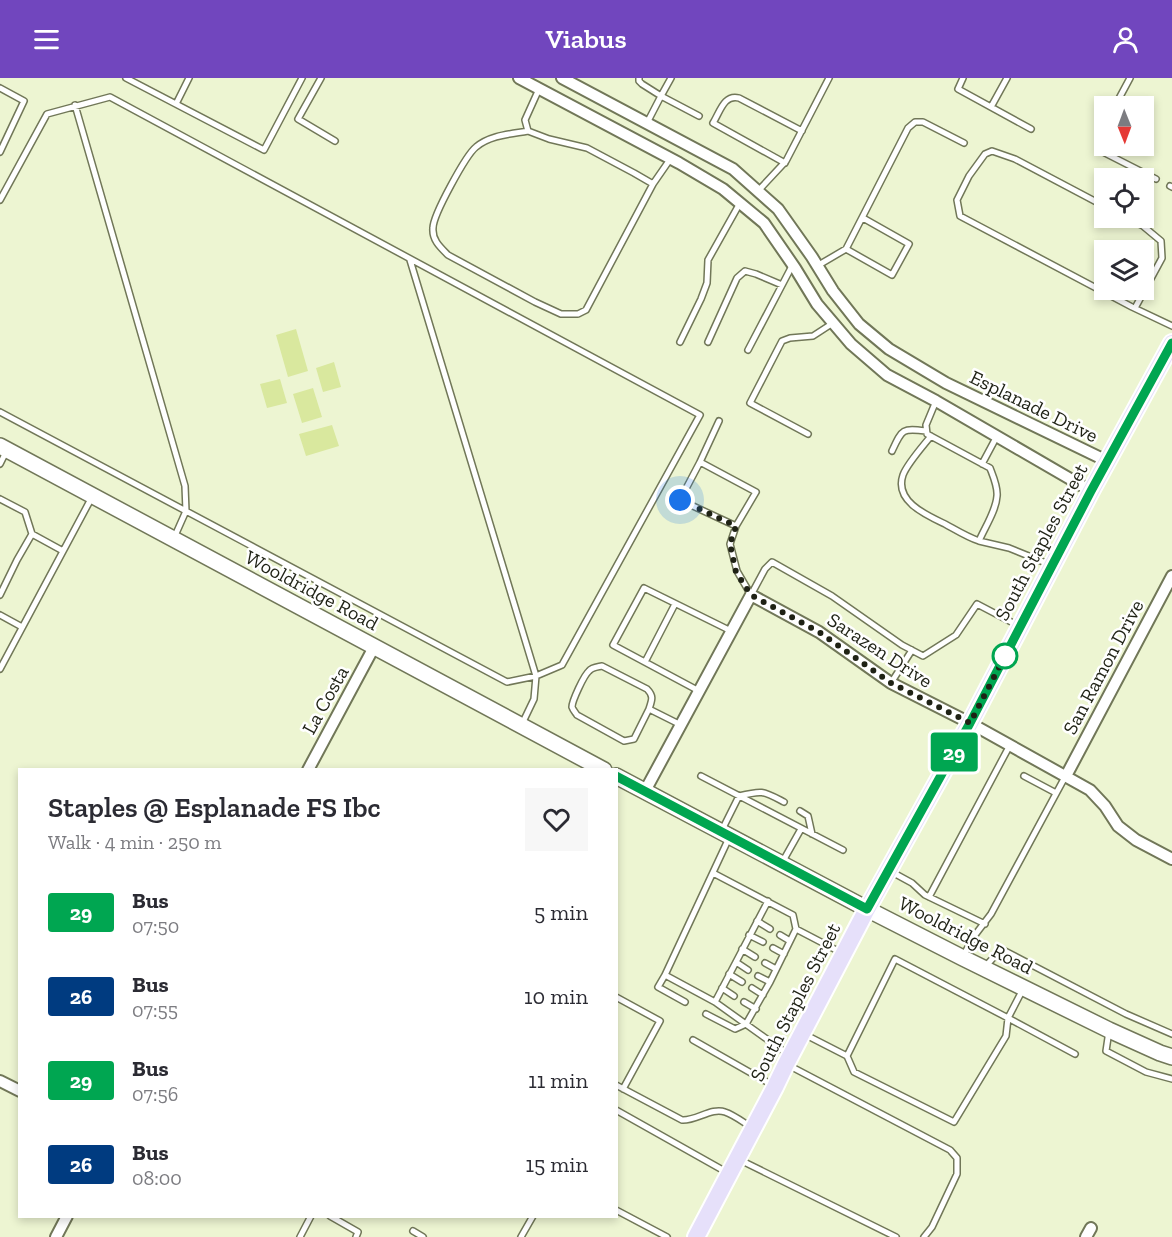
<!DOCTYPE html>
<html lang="en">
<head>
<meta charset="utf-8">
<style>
  body { margin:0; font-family:"Zilla Slab",serif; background:#f7f7f7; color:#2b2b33; height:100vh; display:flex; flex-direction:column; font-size:22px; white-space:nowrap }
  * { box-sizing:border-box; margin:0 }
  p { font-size:20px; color:#7c7c81 }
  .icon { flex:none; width:33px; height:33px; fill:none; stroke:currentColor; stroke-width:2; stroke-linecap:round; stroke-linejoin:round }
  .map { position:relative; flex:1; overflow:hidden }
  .details { position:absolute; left:18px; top:690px; width:600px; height:450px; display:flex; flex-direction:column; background:#fff; border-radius:0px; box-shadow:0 3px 9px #0003 }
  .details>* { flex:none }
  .badge { padding:0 12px; border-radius:4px; font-size:21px; line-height:39px }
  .needle { width:39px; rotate:179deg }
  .controls { position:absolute; left:1094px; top:18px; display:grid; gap:12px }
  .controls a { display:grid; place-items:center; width:60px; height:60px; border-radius:0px; background:#fff; box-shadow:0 3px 9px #0003; font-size:30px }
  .you { position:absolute; width:30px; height:30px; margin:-15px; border:4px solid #fff; border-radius:50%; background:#1a73e8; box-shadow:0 0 0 9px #1a73e833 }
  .map>.badge { position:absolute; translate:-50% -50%; box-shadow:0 0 0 3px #fff }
  .round { display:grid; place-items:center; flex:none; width:63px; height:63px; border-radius:0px; background:#f7f7f7 }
  .summary { display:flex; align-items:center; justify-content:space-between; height:102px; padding:0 30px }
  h1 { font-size:28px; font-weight:600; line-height:45px }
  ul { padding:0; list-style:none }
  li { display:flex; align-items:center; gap:18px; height:84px; padding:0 30px }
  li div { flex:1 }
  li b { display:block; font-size:22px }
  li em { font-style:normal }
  li .badge { min-width:66px; font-weight:700; text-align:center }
  header { display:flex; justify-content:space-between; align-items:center; height:78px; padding:0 30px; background:#7146be; color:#fff; font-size:27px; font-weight:600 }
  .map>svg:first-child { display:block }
  .green { fill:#d9e89e }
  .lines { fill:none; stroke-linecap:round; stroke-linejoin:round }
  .lane-casing { stroke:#717758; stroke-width:8 }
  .street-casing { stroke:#717758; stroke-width:14 }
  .secondary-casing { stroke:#717758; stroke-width:18 }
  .primary-casing { stroke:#fff; stroke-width:20 }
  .lane { stroke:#fff; stroke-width:5 }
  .street { stroke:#fff; stroke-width:10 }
  .secondary { stroke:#fff; stroke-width:15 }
  .primary { stroke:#e6e0fa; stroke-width:16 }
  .line-casing { stroke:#fff; stroke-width:14 }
  .line { stroke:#00a651; stroke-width:9 }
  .walk { stroke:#1f2215; stroke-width:6; stroke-dasharray:0 10.8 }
  .stop-dot { fill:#fff; stroke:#00a651; stroke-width:3 }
  .labels { text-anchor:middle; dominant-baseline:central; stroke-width:5; stroke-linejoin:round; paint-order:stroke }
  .street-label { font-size:20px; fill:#1f2215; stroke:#fff }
</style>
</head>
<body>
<header><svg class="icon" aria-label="menu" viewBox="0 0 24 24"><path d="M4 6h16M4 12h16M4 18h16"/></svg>Viabus<svg class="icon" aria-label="person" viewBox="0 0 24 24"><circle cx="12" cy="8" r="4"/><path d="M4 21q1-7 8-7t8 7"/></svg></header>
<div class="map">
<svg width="1172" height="1159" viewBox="0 0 1172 1159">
  <rect width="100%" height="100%" fill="#edf5d2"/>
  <path class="green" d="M296 251 308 293 288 299 276 257Z
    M334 284 341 309 323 314 316 290Z
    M280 301 287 325 267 330 260 306Z
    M313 310 322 339 302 345 293 316Z
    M332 347 339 368 306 378 299 356Z"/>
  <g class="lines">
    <defs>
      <path id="lane" d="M126 0 264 72 302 0
        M321 0 298 41 335 63
        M639 0V3L642 6 661 18 671 0
        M963 0 958 11 1031 51
        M0 10 24 23 0 74
        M539 11 525 42 528 53 549 61 587 70 634 95 653 106 671 80
        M176 26 189 0
        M75 27 185 408 186 433 174 460
        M1115 28 1130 0
        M991 29 1007 0
        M647 45 661 18 699 38
        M1104 49 1098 64 1101 73 1156 101
        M528 53C511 56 490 57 476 69 466 77 433 137 433 150 432 162 440 169 448 177L535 224 561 236H578L586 232 653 106
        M785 85 713 45C720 34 724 16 739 20L802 53
        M1170 108 1172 109
        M758 113 786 83 829 0
        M0 122 47 36 110 19 700 337 562 587 536 598 507 604 0 334
        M1104 128 1015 81 992 73 985 76 969 98 957 122 960 138 1132 229 1172 248
        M1126 140 1143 148 1161 163 1162 180 1135 230
        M846 171 892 197 909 166 863 140
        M410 182 536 598 534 621 522 646
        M817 188 846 171 908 50 915 44H923L964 65
        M680 264 701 221 707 205 708 182 740 125
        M708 264 737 200 745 193 756 196 782 207
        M748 272 792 188
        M936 323 926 347 927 356 990 390C993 398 998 409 997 418 996 433 985 449 979 463L1009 470 1051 487
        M808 356 750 325 782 263 790 260 813 258 833 245
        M931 358C923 368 907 386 903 397 894 423 926 437 945 446 956 452 967 459 979 463
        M892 373C902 351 902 350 926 353
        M700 384 719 343
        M0 386 6 374
        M982 386 997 358
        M0 421 25 434 32 456 63 473
        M736 448 756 414 700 384 680 422 736 448 730 466 737 493 751 517
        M0 517 17 482 32 456
        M751 517 765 491 772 484 832 518 902 567 923 578 956 557 977 526 1019 548
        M0 537 22 549
        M645 584 675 526
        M0 591 92 419
        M891 605 912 572
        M699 613 613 567 644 510 731 553
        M649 631 634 661 624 663 577 637C575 634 573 632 572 629 572 623 584 597 589 593 592 589 597 589 602 588L647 611C654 618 652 622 649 631L681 647
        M701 698 843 772
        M1024 698 1056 715
        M800 733 808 738 812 756
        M722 752 739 718C763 712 763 713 784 724
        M729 760 665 897 715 924 789 977
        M783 783 801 751
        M890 793 912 805 925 817 985 846
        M713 795 793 837 796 851 842 875
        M929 819 1010 667
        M757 843 770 851
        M749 857 763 864
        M780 857 790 863
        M773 870 784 876
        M742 871 755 879
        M963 878 975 857 991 836 1065 699
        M736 884 748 892
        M765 885 776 891
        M985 889 1001 871 1126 936 1172 956
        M729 896 742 904
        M665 897 658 909 685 924
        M758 898 770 904
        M722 910 734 918
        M752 910 763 917
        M616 919 660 943 623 1011
        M715 924 768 823
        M744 924 756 931
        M706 936 735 951 746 946 770 904 796 851
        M1109 953 1106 973 1146 994 1172 1001
        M804 956 847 978 895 881 1008 940 1022 913
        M693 962 774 1008
        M847 978 854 994 954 1044 1006 958 1008 940 1075 976
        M788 987 950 1072 957 1080V1096L932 1149 924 1159
        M616 1007 682 1042C696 1043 712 1029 725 1034 734 1037 743 1044 751 1049
        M616 1032 728 1095
        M738 1081 896 1159
        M616 1132 667 1159
        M330 1138 358 1154 356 1159
        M413 1153 423 1159
        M300 1159 311 1138
        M521 1159 533 1138"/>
      <path id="street" d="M519 0 679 85 723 111 764 145 795 190 817 226 851 266 887 297 936 323 1091 413
        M562 0 733 91 778 131 812 179 833 213 859 246 889 271 946 305 1107 383
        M308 692 374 569
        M1066 698 1172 498
        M645 713 751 517 819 554 891 605 970 645 1090 712 1105 728 1118 748 1136 762 1172 781
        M0 1003 20 1013
        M56 1159 67 1138
        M1086 1159 1091 1150"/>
      <path id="secondary" d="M0 368 604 692
        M616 698 867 831 963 880 1109 952 1160 975 1172 979"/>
      <path id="primary" d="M696 1159 775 1009 786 986 867 831 970 645 1091 413 1172 265"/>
    </defs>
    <use href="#lane" class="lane-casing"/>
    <use href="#street" class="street-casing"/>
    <use href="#secondary" class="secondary-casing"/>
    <use href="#primary" class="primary-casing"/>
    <use href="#lane" class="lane"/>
    <use href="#street" class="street"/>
    <use href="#secondary" class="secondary"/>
    <use href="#primary" class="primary"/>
  </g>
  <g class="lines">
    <defs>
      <path id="line" d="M616 698 867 831 970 645 1091 413 1172 265"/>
    </defs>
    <use href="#line" class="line-casing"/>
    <use href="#line" class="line"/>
    <path class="walk" d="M680 422 736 448 730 466 736 494 751 517 819 554 891 605 970 645 1005 578"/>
  </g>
  <circle class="stop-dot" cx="1005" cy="578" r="12"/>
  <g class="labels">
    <g class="street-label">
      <text transform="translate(1034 328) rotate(26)">Esplanade Drive</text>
      <text transform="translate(1041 464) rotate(-62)">South Staples Street</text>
      <text transform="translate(312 512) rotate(28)">Wooldridge Road</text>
      <text transform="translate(880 572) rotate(33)">Sarazen Drive</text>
      <text transform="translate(1103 589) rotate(-62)">San Ramon Drive</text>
      <text transform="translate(325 622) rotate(-61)">La Costa</text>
      <text transform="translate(966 857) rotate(27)">Wooldridge Road</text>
      <text transform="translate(795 924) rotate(-63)">South Staples Street</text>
    </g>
  </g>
</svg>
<div class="controls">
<a><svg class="needle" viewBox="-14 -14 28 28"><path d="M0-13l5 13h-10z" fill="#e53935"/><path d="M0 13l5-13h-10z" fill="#7c7c81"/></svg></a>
<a><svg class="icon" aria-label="locate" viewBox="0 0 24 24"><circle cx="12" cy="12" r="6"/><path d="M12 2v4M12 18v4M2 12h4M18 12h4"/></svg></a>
<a><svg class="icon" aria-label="layers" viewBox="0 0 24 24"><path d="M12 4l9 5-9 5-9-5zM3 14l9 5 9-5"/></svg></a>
</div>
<div class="you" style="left:680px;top:422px"></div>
<b class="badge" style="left:954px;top:674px;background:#00a651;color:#fff">29</b>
<section class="details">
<div class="summary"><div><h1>Staples @ Esplanade FS Ibc</h1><p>Walk · 4 min · 250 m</p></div><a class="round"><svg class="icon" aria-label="heart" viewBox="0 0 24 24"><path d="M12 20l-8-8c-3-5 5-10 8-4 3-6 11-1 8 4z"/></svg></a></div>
<ul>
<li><span class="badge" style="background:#00a651;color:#fff">29</span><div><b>Bus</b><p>07:50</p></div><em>5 min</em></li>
<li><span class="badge" style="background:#003b80;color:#fff">26</span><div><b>Bus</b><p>07:55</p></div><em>10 min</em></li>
<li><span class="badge" style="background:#00a651;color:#fff">29</span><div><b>Bus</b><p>07:56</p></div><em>11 min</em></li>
<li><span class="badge" style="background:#003b80;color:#fff">26</span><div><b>Bus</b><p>08:00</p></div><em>15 min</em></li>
</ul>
</section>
</div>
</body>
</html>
